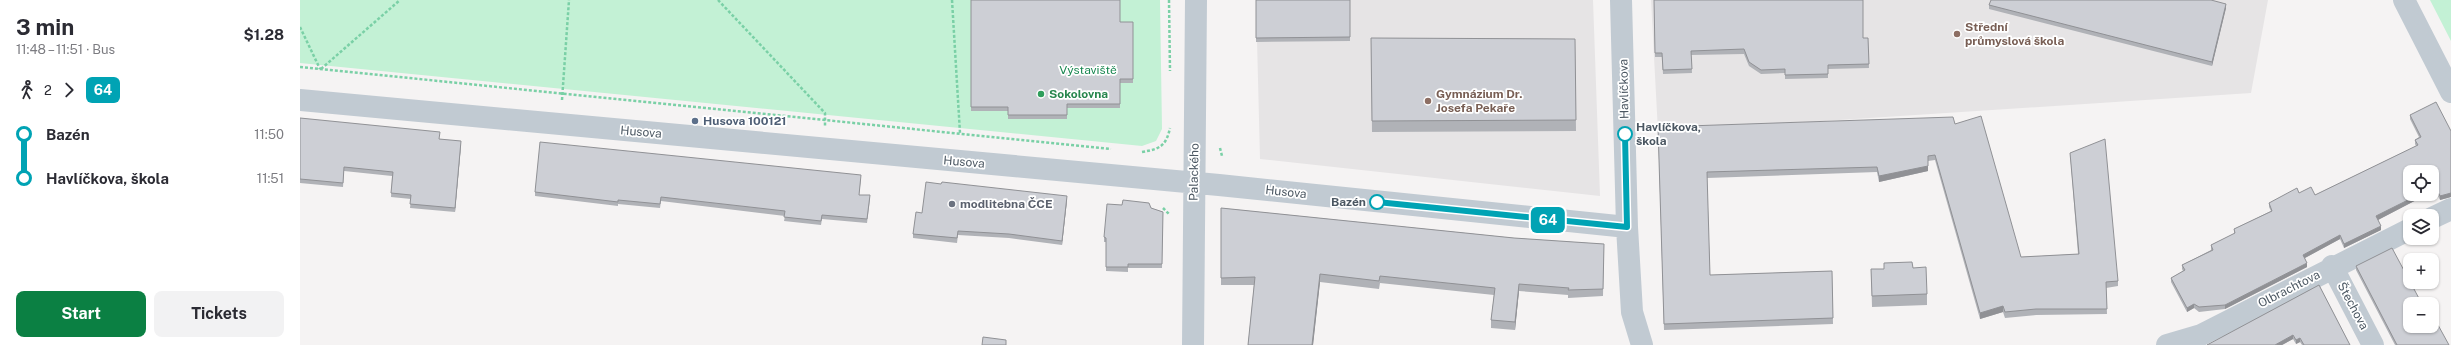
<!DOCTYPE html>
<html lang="en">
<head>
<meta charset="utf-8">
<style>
  body { margin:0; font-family:"Public Sans",sans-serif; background:#f2f2f3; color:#2b2b33; height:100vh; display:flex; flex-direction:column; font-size:15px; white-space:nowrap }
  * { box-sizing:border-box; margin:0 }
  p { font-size:13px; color:#7c7c81 }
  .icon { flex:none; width:22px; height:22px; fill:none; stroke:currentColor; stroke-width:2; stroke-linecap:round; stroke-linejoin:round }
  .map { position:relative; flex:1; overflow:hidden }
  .side { display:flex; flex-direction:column; background:#fff; width:300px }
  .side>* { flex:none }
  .badge { padding:0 8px; border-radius:6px; font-size:14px; line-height:26px }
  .buttons { position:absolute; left:2103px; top:165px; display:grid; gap:8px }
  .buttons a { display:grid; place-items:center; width:36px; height:36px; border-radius:8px; background:#fff; box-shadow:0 1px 3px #0004; font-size:20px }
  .map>.badge { position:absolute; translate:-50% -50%; box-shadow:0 0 0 2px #fff }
  .legs { display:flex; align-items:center; gap:6px; height:44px; padding:0 16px; font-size:13px }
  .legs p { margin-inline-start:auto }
  .summary { display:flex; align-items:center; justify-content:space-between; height:68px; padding:0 16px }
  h1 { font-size:22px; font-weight:700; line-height:30px }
  .primary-button { display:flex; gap:8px; margin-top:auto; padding:8px 16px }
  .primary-button a { flex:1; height:46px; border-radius:8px; background:#0b8043; color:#fff; font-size:16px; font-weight:700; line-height:46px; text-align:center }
  .primary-button a+a { background:#f2f2f3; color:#2b2b33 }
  ul { padding:0 16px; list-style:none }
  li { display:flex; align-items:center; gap:14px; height:44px; font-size:15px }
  li i { display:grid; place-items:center; width:6px; height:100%; margin:0 5px; background:currentColor }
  li i::after { content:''; width:10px; height:10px; margin:-5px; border:3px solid; border-radius:50%; background:#fff }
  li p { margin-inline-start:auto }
  li:first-child i { background:linear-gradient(#0000 50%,currentColor 0) }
  li:last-child i { background:linear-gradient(currentColor 50%,#0000 0) }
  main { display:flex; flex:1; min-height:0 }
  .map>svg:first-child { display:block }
  .education { fill:#e6e4e5 }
  .green { fill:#c3f1d5 }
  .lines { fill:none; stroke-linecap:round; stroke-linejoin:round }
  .path { stroke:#7ad0a6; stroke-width:2.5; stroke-dasharray:3 2; stroke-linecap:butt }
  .street { stroke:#c1cad2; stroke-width:22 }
  .wall { fill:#b0b2b7 }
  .shaded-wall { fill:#909195 }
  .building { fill:#cdcfd5; stroke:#909195 }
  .line-1-casing { stroke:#fff; stroke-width:9 }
  .line-1 { stroke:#00a3b4; stroke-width:6 }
  .education-dot { fill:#8d6e63; stroke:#fff; stroke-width:1.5 }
  .leisure-dot { fill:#2e9e5b; stroke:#fff; stroke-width:1.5 }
  .service-dot { fill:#5c6f8a; stroke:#fff; stroke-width:1.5 }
  .stop-1-dot { fill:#fff; stroke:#00a3b4; stroke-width:2 }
  .worship-dot { fill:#6b7280; stroke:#fff; stroke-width:1.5 }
  .labels { text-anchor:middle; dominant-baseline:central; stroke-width:3.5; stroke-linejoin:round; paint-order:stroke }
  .education-label { font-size:12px; font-weight:bold; fill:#785e54; stroke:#fff; text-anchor:start }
  .park-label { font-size:12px; fill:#17864f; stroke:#fff }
  .street-label { font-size:12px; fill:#4a5661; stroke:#fff }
  .leisure-label { font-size:12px; font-weight:bold; fill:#27864d; stroke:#fff; text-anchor:start }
  .service-label { font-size:12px; font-weight:bold; fill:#4e5e75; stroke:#fff; text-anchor:start }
  .stop-label { font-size:12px; font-weight:bold; fill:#4a5661; stroke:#fff; text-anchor:start }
  .worship-label { font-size:12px; font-weight:bold; fill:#5b616d; stroke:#fff; text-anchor:start }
</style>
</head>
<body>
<main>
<section class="side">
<div class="summary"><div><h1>3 min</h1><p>11:48 – 11:51 · Bus</p></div><b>$1.28</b></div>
<div class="legs"><svg class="icon" aria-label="walk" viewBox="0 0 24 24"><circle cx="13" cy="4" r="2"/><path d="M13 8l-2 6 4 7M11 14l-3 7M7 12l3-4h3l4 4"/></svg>2<svg class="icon" aria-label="forward" viewBox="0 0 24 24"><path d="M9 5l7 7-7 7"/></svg><b class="badge" style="background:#00a3b4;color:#fff">64</b></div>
<ul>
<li><i style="color:#00a3b4"></i><b>Bazén</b><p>11:50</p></li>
<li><i style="color:#00a3b4"></i><b>Havlíčkova, škola</b><p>11:51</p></li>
</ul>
<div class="primary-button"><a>Start</a><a>Tickets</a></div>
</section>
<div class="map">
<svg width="2151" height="345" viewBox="0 0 2151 345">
  <rect width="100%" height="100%" fill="#f5f3f3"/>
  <path class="education" d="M956 0H1293L1300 196 960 159Z
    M1351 0H1968L1951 93 1358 132Z"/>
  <path class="green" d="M0 0H860L862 129 856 141 842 146 0 63Z
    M2130 0H2151V41Z"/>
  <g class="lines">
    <path class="path" d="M418 0 525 113V126
      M652 0 660 133
      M869 0 870 71
      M0 27 20 69
      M0 67 811 149
      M21 69 100 0
      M262 100 269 0
      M920 148 922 156
      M842 152C860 149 866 146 870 128
      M863 208 870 215"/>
    <path class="street" d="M1321 0 1327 227 1332 312 1342 345
      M2104 0 2151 92
      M0 100 919 185 1327 227
      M2132 218 2151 209
      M2032 266 2073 345
      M893 345 896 0
      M1867 345 1901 335 2110 229"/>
  </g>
  <path class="wall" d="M671 0 820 22H833V83H820V108H767V119H708V111H671Z
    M956 0H1050V41L956 42Z
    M1354 0 1563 38H1568L1569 68 1528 69V78L1485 79V73L1461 74 1449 66 1444 54 1391 55 1392 73 1363 74 1362 57H1355Z
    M1689 5 1926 8 1912 66 1689 9Z
    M1071 38 1275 39 1276 131 1072 132Z
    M2110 115 2151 131V197L2140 200 2135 190 2078 220 2081 230 2044 248 2040 239 2005 258 2007 267 1925 309 1899 312 1894 308 1887 312 1871 282V278L1883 271 1882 269V265L1911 250V245L1934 234V229L1971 211 1969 207V203L1999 193 2015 195 2116 146 2115 144V140L2119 137 2110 119Z
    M0 118 140 139 161 145 155 212 110 208 111 199 91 197 92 176 44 171 43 187 0 183Z
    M1655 124 1721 257 1778 254 1770 153 1818 281V286L1806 288 1807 314 1736 315 1705 318 1703 312 1680 319 1635 160 1628 161V171L1579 182 1577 172 1407 178 1410 275 1532 271 1533 324 1364 330 1358 127Z
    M561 179 559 195 570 199 567 223 522 219 521 225 484 221 485 216 361 201 360 208 318 204V206L235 196V192Z
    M767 200 762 245 709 238 658 235 657 243 613 238V234L622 213Z
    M851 208 863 212 862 268H828V272L806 271V242H804V237Z
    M921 208 1214 238 1304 244 1303 296 1268 298V295L1219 291 1215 330 1191 328V320L1194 295 1080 283 1079 289 1020 282 1013 345H948L954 285H921Z
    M1584 263 1613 268 1627 294V305L1572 307 1571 269H1584Z
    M2056 266 2110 304 2149 345H2095L2056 270Z
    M2019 285 2050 345H2002L2000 342 1996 344 1993 339 1982 345H1907Z"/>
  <path class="shaded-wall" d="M1926 4V8L1912 66V62Z
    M161 141V145L155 212V208Z
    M1628 166V171L1579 182V176Z
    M2135 186V190L2132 192V188Z
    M2151 193V197L2140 200V196Z
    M2120 194H2128L2076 221V216Z
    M767 196V200L762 245V241Z
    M2081 226V230L2044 248V244Z
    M2040 235V239L2003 259V255Z
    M2007 263V267L1925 309V305Z
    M1020 274V282L1013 345H1012Z
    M1219 284V291L1215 330V322Z
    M1894 304V308L1887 312V308Z
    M1703 306V312L1680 319V313Z
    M1993 335V339L1982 345H1975Z
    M2000 338V342L1996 344V340Z"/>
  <path class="building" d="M671 0H820V22H833V79H820V104H767V115H708V107H671Z
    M956 0H1050V37L956 38Z
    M1354 0H1563V38H1568L1569 64 1528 65V74L1485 75V69L1461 70 1449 62 1444 49 1391 51 1392 69 1363 70 1362 53H1355Z
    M1691 0H1911L1926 4 1912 62 1689 5Z
    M1071 38 1275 39 1276 120 1072 121Z
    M2136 102 2151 131V193L2140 196 2135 186 2132 188V172H2110V194H2120L2076 216 2081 226 2044 244 2040 235 2003 255 2007 263 1925 305 1899 307 1894 304 1887 308 1871 278 1885 270 1882 265 1913 250 1911 245 1935 233 1934 229 1972 211 1969 203 1997 188 1999 193 2011 187 2015 195 2118 145 2115 140 2121 137 2110 115Z
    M1681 116 1721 257 1779 254 1770 153 1805 139 1818 281 1806 282 1807 309H1736L1705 312 1703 306 1680 313 1635 155 1628 156V166L1579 176 1577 167 1407 172 1410 275 1532 271 1533 318 1364 324 1358 127 1653 117 1655 124Z
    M0 118 140 132 139 139 161 141 155 208 110 204 111 195 91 193 93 172 44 167 43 183 0 179Z
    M240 142 561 175 559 195H570L567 219 522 215 521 221 484 217 485 211 361 197 360 204 318 200V202L235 192Z
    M626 182 641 184 642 182 767 196 762 241 709 234 658 231 657 238 613 234 616 212 622 213Z
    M823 200 849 203 851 208 863 212 862 264H828V267H806V238L804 237 807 204 822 205Z
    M921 208 1214 238 1304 244 1303 289 1268 290 1269 288 1219 284 1215 322 1191 320 1195 288 1080 276 1079 281 1020 274 1012 345H948L955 277 921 278Z
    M2092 248 2122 304H2110V326H2132V314L2149 345H2097L2056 266Z
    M1612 262 1613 268 1626 267 1627 294 1572 296 1571 269H1584V263Z
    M2019 285 2050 345H2004L2000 338 1996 340 1993 335 1975 345H1907Z
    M683 337 706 340V345H682Z"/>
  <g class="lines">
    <defs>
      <path id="line-1" d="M1077 202 1327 227 1325 134"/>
    </defs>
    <use href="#line-1" class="line-1-casing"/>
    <use href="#line-1" class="line-1"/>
  </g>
  <g class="education-dot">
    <circle cx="1657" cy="34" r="4"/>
    <circle cx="1128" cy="101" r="4"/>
  </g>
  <circle class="leisure-dot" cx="741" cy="94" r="4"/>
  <circle class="service-dot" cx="395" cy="121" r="4"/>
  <g class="stop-1-dot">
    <circle cx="1325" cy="134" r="7"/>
    <circle cx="1077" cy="202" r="7"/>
  </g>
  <circle class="worship-dot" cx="652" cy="204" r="4"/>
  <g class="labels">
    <g class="education-label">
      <text x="1665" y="27">Střední<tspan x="1665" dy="14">průmyslová škola</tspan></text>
      <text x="1136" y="94">Gymnázium Dr.<tspan x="1136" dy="14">Josefa Pekaře</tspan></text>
    </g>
    <g class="park-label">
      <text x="788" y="70">Výstaviště</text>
    </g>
    <g class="street-label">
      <text transform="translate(1324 89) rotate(-91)">Havlíčkova</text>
      <text transform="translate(341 132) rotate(5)">Husova</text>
      <text transform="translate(664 162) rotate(5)">Husova</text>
      <text transform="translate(894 172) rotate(-89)">Palackého</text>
      <text transform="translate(986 192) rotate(6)">Husova</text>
      <text transform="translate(1989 289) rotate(-27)">Olbrachtova</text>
      <text transform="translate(2053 306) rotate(62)">Štechova</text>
    </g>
    <g class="leisure-label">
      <text x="749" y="94">Sokolovna</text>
    </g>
    <g class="service-label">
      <text x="403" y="121">Husova 100121</text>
    </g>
    <g class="stop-label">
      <text x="1336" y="127">Havlíčkova,<tspan x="1336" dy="14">škola</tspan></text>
      <text x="1066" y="202" text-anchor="end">Bazén</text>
    </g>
    <g class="worship-label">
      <text x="660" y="204">modlitebna ČCE</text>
    </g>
  </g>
</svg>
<div class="buttons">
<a><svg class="icon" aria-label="locate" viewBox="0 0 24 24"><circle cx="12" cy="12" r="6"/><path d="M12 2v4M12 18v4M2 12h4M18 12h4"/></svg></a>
<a><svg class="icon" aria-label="layers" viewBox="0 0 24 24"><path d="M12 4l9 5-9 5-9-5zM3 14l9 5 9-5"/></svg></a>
<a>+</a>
<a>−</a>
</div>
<b class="badge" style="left:1248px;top:220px;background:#00a3b4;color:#fff">64</b>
</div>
</main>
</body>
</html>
